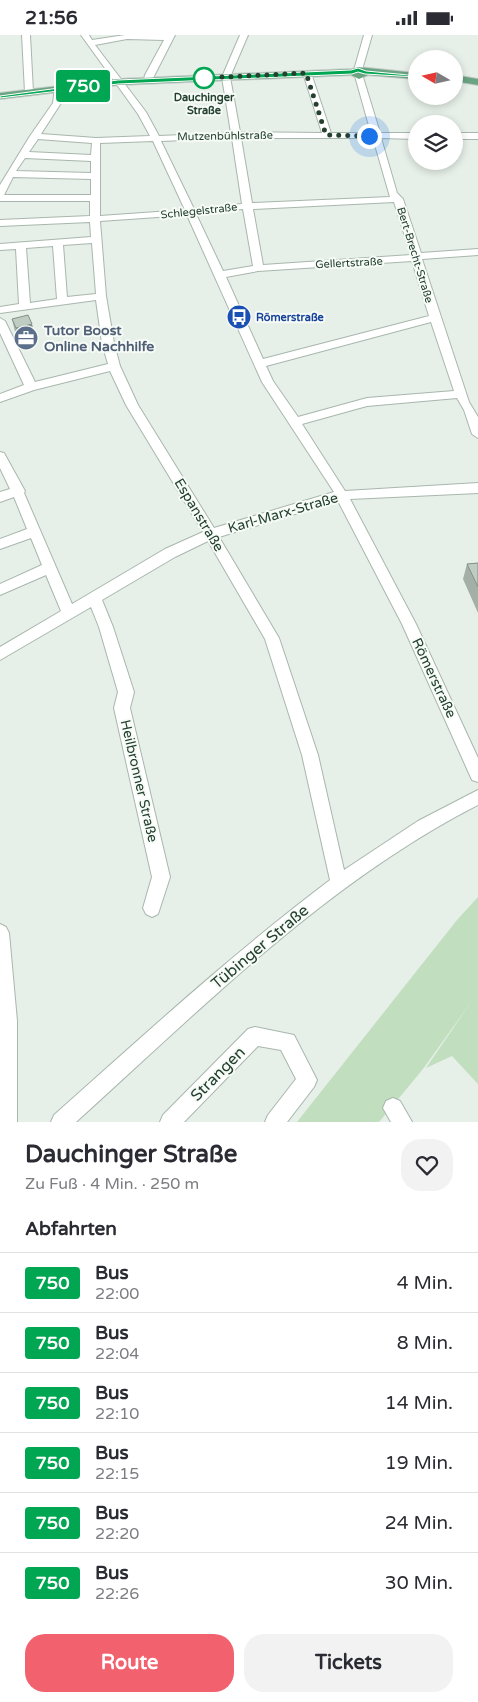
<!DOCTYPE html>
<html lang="de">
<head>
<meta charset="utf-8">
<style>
  body { margin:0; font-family:"Varela Round",sans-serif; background:#f2f2f3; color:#2b2b33; height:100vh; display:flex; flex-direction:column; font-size:19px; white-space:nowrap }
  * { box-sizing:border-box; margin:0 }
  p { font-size:16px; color:#7c7c81 }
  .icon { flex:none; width:28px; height:28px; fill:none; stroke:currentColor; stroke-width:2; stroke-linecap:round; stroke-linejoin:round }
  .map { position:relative; height:1087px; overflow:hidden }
  .details { display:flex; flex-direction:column; background:#fff; flex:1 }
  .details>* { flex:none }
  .badge { padding:0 10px; border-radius:4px; font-size:18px; line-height:32px }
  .needle { width:32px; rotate:279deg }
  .tools { position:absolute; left:408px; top:15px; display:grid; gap:10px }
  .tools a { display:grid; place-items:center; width:55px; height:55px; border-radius:50%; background:#fff; box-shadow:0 2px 8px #0003; font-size:25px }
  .you { position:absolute; width:25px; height:25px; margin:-12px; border:4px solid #fff; border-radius:50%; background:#1a73e8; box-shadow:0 0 0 8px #1a73e833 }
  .map>.badge { position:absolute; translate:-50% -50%; box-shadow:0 0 0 2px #fff }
  h2 { padding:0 25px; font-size:19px; line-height:45px }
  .round { display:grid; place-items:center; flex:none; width:52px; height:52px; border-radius:20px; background:#f2f2f3 }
  .head { display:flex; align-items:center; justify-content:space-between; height:85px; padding:0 25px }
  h1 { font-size:24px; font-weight:700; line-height:38px }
  .action { display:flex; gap:10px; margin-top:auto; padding:10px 25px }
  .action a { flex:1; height:58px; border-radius:20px; background:#f2616e; color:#fff; font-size:20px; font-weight:700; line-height:58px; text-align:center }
  .action a+a { background:#f2f2f3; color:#2b2b33 }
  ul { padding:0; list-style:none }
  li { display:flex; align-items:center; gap:15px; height:60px; padding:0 25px; border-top:1px solid #e1e1e2 }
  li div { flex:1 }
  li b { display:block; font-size:19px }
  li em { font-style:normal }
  li .badge { min-width:55px; font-weight:700; text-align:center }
  .status { display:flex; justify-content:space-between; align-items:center; height:35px; padding:0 25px; background:#fff; direction:ltr }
  .status svg { height:14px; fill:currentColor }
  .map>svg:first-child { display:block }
  .green { fill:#c1dfbf }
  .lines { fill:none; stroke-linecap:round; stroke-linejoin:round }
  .minor-casing { stroke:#a8b7ad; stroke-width:2 }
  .major-casing { stroke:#c2cac5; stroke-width:2 }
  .minor { fill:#fff; fill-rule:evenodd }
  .major { fill:#6aa482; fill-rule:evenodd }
  .wall { fill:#a3afa7 }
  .shaded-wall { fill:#858f88 }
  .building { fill:#beccc2; stroke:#858f88 }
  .line { fill:#00a651; stroke:#fff }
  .walk { stroke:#24412f; stroke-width:5; stroke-dasharray:0 9 }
  .stop-dot { fill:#fff; stroke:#00a651; stroke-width:2.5 }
  .labels { text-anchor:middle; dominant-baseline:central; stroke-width:4; stroke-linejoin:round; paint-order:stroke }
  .far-stop-label { font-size:11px; font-weight:bold; fill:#24412f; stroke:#f7fbf7 }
  .far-street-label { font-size:11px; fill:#24412f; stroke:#f7fbf7 }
  .far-transit-label { font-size:11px; font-weight:bold; fill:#164399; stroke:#f7fbf7; text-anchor:start }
  .service-label { font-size:14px; font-weight:bold; fill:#4e5e75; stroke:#f7fbf7; text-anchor:start }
  .street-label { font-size:14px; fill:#24412f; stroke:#f7fbf7 }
  .near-street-label { font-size:16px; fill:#24412f; stroke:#f7fbf7 }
</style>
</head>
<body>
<div class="status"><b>21:56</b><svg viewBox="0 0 49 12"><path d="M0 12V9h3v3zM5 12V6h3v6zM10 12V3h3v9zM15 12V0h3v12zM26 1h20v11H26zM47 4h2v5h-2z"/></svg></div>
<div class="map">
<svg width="478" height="1087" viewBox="0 0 478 1087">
  <rect width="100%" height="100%" fill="#e6efe8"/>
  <path class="green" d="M478 862V1049L452 1021 426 1033 471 967 423 1034 379 1087H297L457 885Z"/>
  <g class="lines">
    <defs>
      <path id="minor" d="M22 0H30L33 57 29 59 25 57Z
        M81 0H89L92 5 125 0H175L152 45 148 47 144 45 145 40 164 5 127 4 95 10 146 77 159 101 231 98 222 42 240 0H248L230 42 240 97 322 98 303 38 307 36 311 38 331 98H371L355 41 362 39 380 98H416V104L381 103 397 158 403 164 421 218 478 214V220L422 224 469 367 478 382V403L472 399 464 375 457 363 367 371 302 389 345 456 478 448V458L350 464 416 589 478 723V747L472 745 402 589 338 466 219 502 279 603 318 720 344 835 418 786 478 755V770C327 847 201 974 76 1087H51L54 1080C144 1000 233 918 330 845L302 720 265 604 208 506 175 522 102 565 113 592 134 657 130 673 170 842 158 879 152 882 146 879 143 873 152 842 114 673 118 657 99 592 91 572 0 625V612L61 576 46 540 0 560V549L42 530 31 503 0 514V504L27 494 14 462 0 467V457L10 454 0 433V417L4 418 25 456 24 458 72 569 165 514 203 497 126 370 110 336 34 355 0 367V359L24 350 0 298V283L5 286 35 347 108 329 102 308 96 265 0 278V272L19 269 16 214 0 215V209L91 202 90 187 0 191V185L90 181V166H0V150L30 101 53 68 55 52 62 54 61 68 41 99 96 103 150 101 138 79ZM232 103 242 169 194 174 161 106ZM241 103H373L390 162 252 168ZM38 104 92 108 91 120 29 117ZM153 106 185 175 100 181V108ZM25 123 91 126V138L16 136ZM13 142 91 144V160H4ZM394 167 411 220 263 230 253 174ZM243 174 253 231 223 236 196 179ZM187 180 262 347 334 457 214 493 138 370 120 331 114 308 106 261 100 186ZM92 208 96 259 67 262 63 210ZM53 211 57 264 30 268 26 213ZM412 226 429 281 263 324 226 242 258 236ZM431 287 454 356 367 363 298 382 273 346 266 331Z
        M364 0H372L362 35 358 37 354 35Z
        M454 98H478V104H454Z
        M0 889 6 892 9 898 17 986V1087H0Z
        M255 992 294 1000 317 1045 314 1052 287 1087H265L268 1080 296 1044 281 1015 258 1011 184 1087H160L163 1080 248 994Z
        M393 1063 400 1066 412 1087H391L383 1073 386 1066Z"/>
      <path id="major" d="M358 32 416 38V44L368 40 359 44 351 40 118 50 0 64V58L118 44 352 34Z
        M454 40 478 44V50L454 46Z"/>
    </defs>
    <use href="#minor" class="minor-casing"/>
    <use href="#major" class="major-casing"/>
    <use href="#minor" class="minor"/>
    <use href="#major" class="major"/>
  </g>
  <path class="wall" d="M12 284 36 306 20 310 16 301Z
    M478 528V578L463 544 467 529Z"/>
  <path class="shaded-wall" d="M32 289 36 306 20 310 16 293Z"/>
  <path class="building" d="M28 280 32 289 16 293 12 284Z
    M478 528V552L467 529Z"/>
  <path class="line" d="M358 33 366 36 419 41 416 42 365 39 358 37 352 39 118 49 0 63V61L118 45 351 35Z"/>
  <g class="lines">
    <path class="walk" d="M204 43 306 38 326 100 369 101"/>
  </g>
  <defs>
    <symbol id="bus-disc" viewBox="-11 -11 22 22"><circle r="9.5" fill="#1a4fb4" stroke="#f7fbf7"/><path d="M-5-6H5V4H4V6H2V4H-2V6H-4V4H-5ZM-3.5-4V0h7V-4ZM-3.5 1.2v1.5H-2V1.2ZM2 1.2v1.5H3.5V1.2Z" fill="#fff"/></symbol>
    <symbol id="office-disc" viewBox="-11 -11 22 22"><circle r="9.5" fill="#5c6f8a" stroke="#f7fbf7"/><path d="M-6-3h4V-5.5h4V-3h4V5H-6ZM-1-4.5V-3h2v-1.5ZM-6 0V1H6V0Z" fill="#fff"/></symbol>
  </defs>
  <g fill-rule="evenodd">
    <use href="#bus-disc" x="225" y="268" width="28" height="28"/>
    <use href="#office-disc" x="12" y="289" width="28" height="28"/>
  </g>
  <circle class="stop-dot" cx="204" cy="43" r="10"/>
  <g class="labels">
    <g class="far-stop-label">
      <text x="204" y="62">Dauchinger<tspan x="204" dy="13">Straße</tspan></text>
    </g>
    <g class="far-street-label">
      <text transform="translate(225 101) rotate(-1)">Mutzenbühlstraße</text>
      <text transform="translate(199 176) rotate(-6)">Schlegelstraße</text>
      <text transform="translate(415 220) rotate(73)">Bert-Brecht-Straße</text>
      <text transform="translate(349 228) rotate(-3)">Gellertstraße</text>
    </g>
    <g class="far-transit-label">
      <text x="256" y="282">Römerstraße</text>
    </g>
    <g class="service-label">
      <text x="44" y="295">Tutor Boost<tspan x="44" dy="16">Online Nachhilfe</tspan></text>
    </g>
    <g class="street-label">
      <text transform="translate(283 478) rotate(-16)">Karl-Marx-Straße</text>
      <text transform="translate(199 480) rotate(59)">Espanstraße</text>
      <text transform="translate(434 643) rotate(65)">Römerstraße</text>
      <text transform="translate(139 746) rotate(77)">Heilbronner Straße</text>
    </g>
    <g class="near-street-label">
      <text transform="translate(260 912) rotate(-40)">Tübinger Straße</text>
      <text transform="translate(218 1039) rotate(-45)">Strangen</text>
    </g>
  </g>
</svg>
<div class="tools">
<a><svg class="needle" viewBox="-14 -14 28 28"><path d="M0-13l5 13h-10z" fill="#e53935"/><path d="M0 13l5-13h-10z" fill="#7c7c81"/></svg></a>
<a><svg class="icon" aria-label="layers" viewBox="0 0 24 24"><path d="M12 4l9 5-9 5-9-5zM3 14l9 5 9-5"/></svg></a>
</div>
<div class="you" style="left:369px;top:101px"></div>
<b class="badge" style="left:83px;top:51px;background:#00a651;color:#fff">750</b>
</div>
<section class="details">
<div class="head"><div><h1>Dauchinger Straße</h1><p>Zu Fuß · 4 Min. · 250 m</p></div><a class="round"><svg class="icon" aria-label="heart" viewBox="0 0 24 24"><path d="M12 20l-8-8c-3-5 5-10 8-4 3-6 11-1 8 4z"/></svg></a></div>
<h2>Abfahrten</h2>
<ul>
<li><span class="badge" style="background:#00a651;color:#fff">750</span><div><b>Bus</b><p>22:00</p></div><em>4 Min.</em></li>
<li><span class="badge" style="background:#00a651;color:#fff">750</span><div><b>Bus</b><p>22:04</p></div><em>8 Min.</em></li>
<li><span class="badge" style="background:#00a651;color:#fff">750</span><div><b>Bus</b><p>22:10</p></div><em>14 Min.</em></li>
<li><span class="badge" style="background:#00a651;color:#fff">750</span><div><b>Bus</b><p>22:15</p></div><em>19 Min.</em></li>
<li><span class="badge" style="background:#00a651;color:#fff">750</span><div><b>Bus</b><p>22:20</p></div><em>24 Min.</em></li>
<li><span class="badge" style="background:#00a651;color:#fff">750</span><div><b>Bus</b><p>22:26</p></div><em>30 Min.</em></li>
</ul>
<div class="action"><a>Route</a><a>Tickets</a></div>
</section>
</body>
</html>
